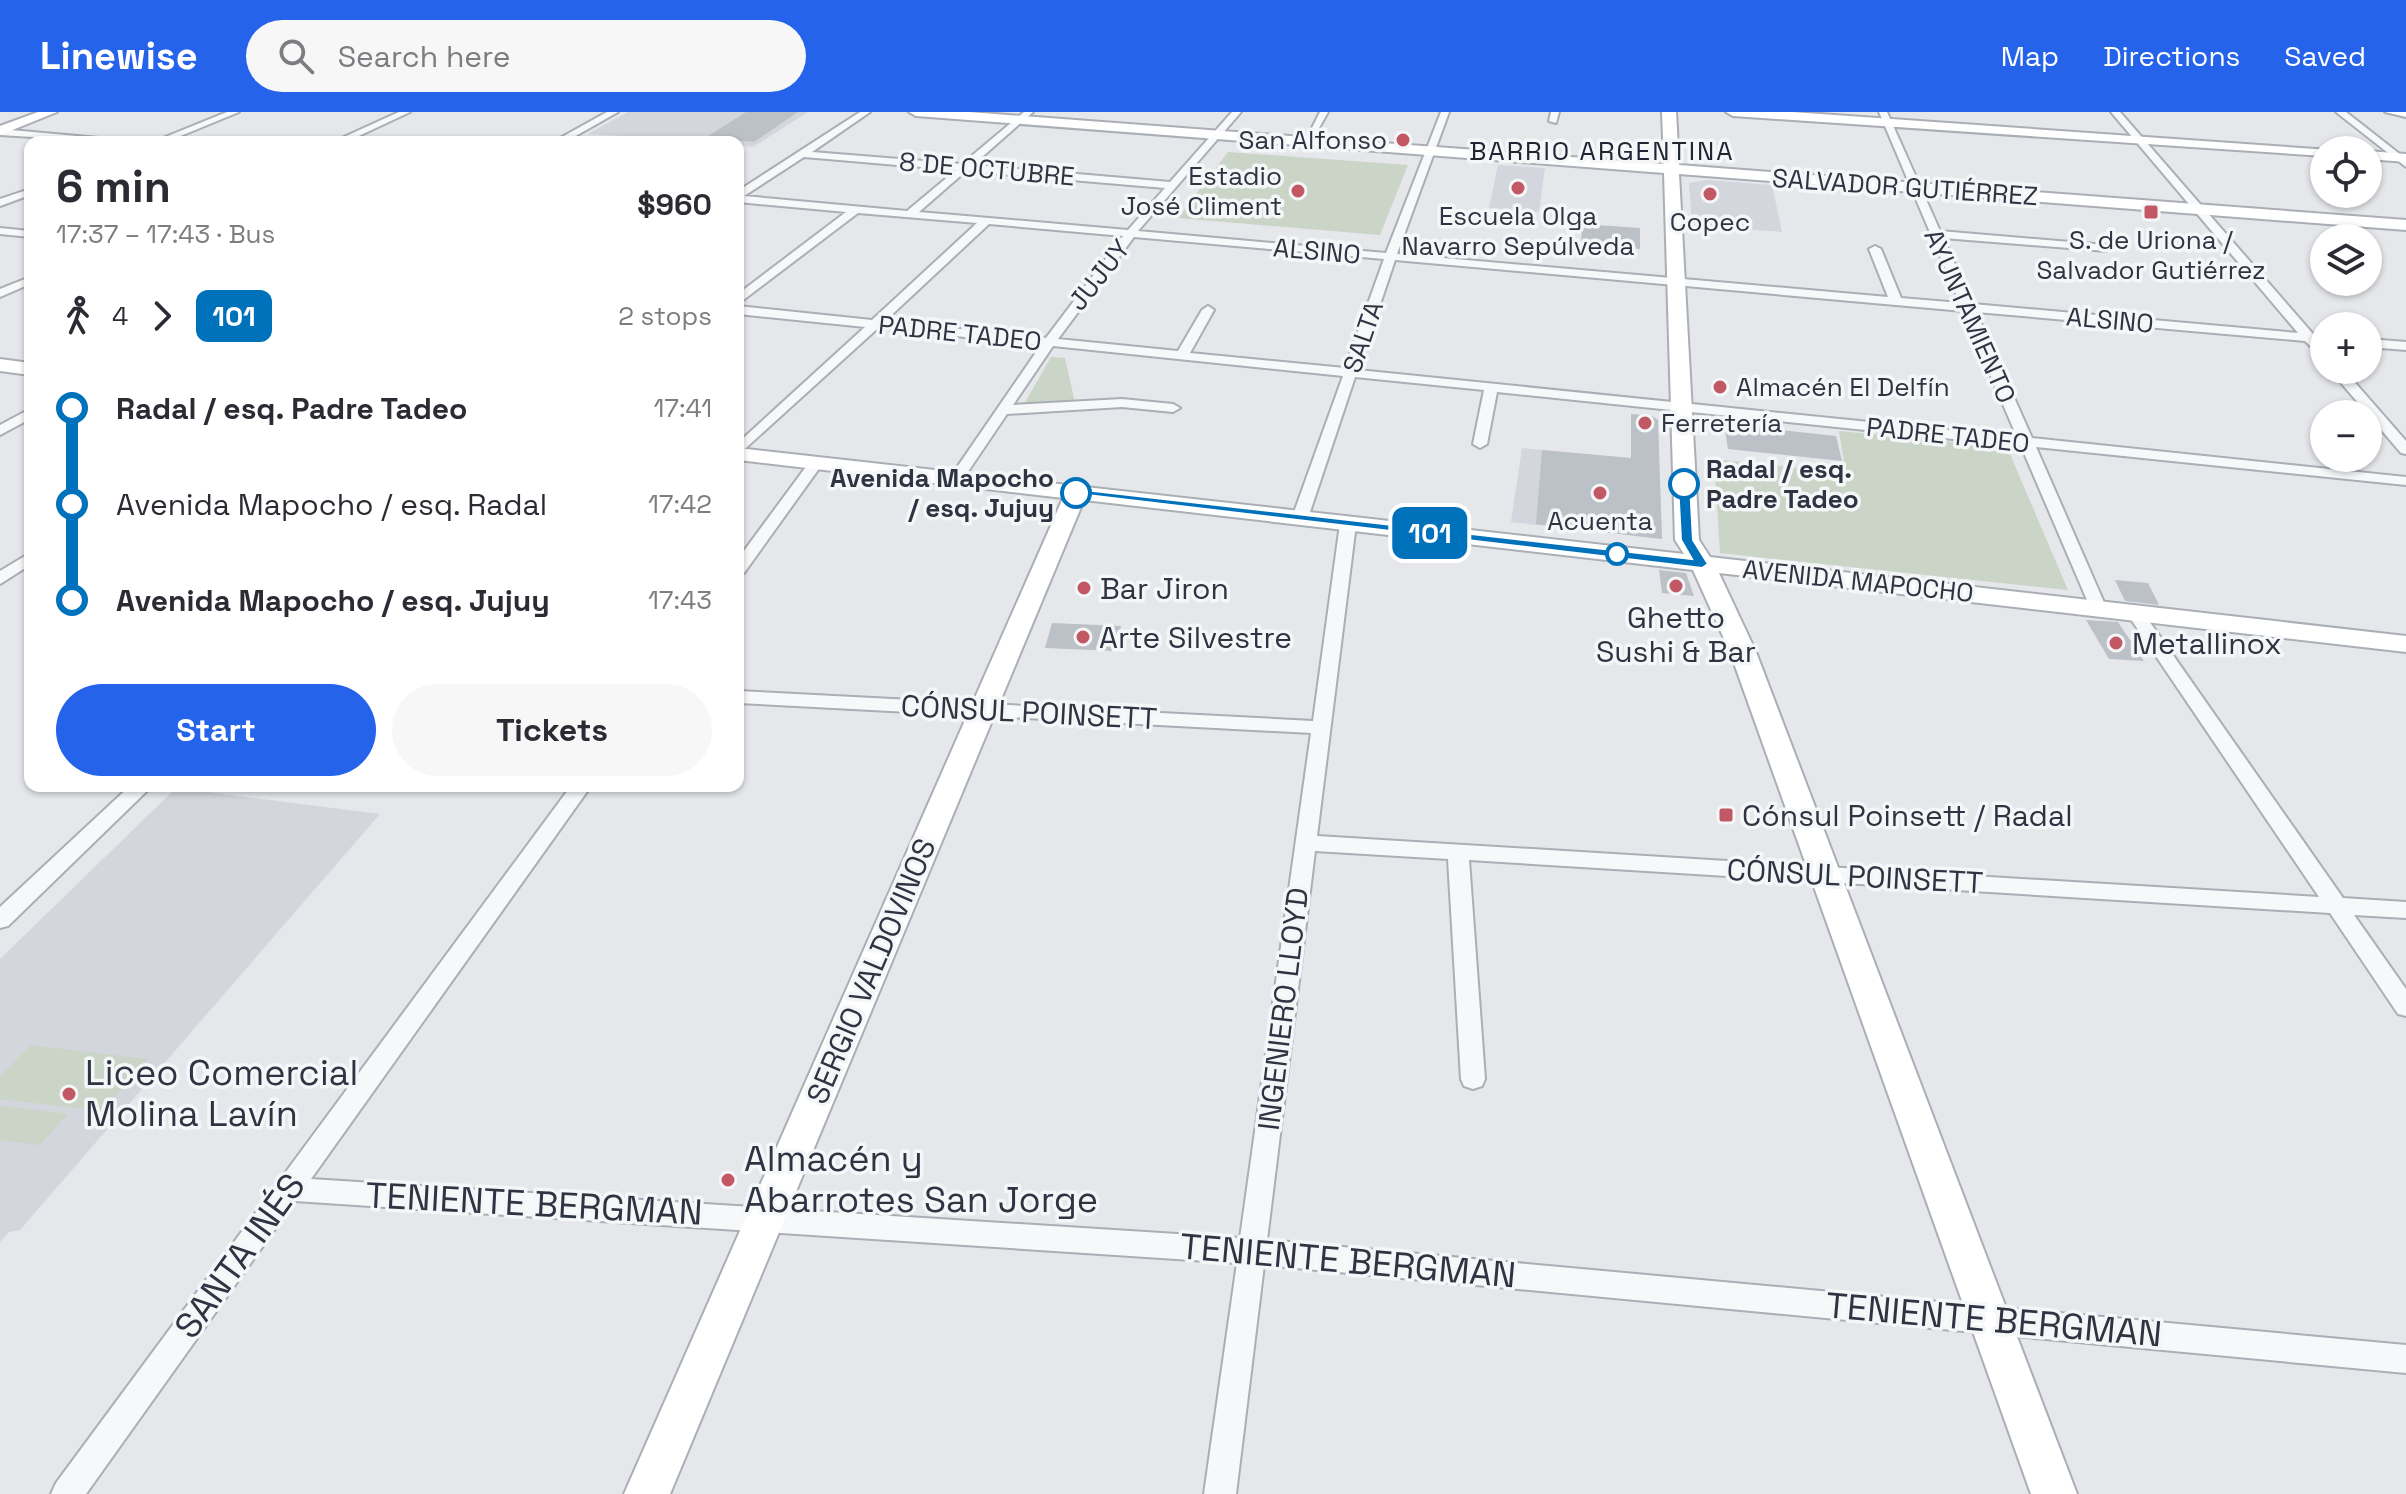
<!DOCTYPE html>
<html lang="en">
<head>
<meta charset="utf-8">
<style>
  body { margin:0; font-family:"Space Grotesk",sans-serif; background:#f7f7f7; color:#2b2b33; height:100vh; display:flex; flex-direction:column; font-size:30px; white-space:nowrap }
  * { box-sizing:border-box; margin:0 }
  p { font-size:26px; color:#7c7c81 }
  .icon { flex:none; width:44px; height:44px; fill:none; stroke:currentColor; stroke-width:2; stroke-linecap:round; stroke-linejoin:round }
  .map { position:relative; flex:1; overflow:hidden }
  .sheet { position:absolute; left:24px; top:24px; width:720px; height:656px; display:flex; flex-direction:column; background:#fff; border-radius:16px; box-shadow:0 2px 6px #0004 }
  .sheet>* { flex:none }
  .badge { padding:0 16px; border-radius:12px; font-size:28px; line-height:52px }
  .fabs { position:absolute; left:2310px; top:24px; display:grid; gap:16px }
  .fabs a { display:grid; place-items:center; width:72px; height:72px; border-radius:50%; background:#fff; box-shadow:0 2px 6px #0004; font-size:40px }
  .map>.badge { position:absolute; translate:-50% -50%; box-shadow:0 0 0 4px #fff }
  .legs { display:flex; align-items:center; gap:12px; height:88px; padding:0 32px; font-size:26px }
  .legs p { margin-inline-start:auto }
  .summary { display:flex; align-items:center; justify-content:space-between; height:136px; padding:0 32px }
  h1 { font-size:44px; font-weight:700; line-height:60px }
  .primary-button { display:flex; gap:16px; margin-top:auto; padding:16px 32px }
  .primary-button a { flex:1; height:92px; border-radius:48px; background:#2563eb; color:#fff; font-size:32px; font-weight:700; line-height:92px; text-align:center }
  .primary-button a+a { background:#f7f7f7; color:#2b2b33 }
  ul { padding:0 32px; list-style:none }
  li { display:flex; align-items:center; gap:28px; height:96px; font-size:30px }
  li i { display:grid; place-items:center; width:12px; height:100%; margin:0 10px; background:currentColor }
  li i::after { content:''; width:20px; height:20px; margin:-10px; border:6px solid; border-radius:50%; background:#fff }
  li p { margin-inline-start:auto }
  li:first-child i { background:linear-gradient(#0000 50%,currentColor 0) }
  li:last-child i { background:linear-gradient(currentColor 50%,#0000 0) }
  header { display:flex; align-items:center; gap:48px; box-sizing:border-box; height:112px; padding:0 40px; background:#2563eb; color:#fff }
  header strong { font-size:38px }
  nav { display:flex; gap:44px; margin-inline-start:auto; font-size:28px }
  .search { width:560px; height:72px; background:#f7f7f7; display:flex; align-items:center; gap:20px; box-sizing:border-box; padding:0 28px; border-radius:44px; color:#7c7c81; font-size:30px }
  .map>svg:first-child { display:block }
  .built { fill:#d3d6dd }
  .green { fill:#cad4c7 }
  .building { fill:#bcc0c7 }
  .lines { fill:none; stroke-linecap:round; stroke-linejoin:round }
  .street-casing { stroke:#aaaeb5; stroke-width:4 }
  .secondary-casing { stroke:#aaaeb5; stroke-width:4 }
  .street { fill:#f7f8f9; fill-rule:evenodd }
  .secondary { fill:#fff; fill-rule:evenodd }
  .line-1 { fill:#0072bc; stroke:#fff; stroke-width:2 }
  .poi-dot { fill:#c15864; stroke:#f4f6f8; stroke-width:3 }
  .stop-1-dot { fill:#fff; stroke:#0072bc; stroke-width:4 }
  .labels { text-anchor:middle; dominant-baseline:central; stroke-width:7; stroke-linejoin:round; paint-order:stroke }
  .far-poi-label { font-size:26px; fill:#2e3442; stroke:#f4f6f8 }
  .far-neighbourhood-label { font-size:26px; letter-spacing:2px; fill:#202533; stroke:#f4f6f8 }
  .far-street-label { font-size:26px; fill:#2e3442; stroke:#f4f6f8 }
  .far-stop-label { font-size:26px; font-weight:bold; fill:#2e3442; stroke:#f4f6f8; text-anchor:start }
  .poi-label { font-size:30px; fill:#2e3442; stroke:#f4f6f8; text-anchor:start }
  .street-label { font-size:30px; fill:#2e3442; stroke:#f4f6f8 }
  .near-poi-label { font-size:36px; fill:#2e3442; stroke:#f4f6f8; text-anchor:start }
  .near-street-label { font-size:36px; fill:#2e3442; stroke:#f4f6f8 }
</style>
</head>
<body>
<header>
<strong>Linewise</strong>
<div class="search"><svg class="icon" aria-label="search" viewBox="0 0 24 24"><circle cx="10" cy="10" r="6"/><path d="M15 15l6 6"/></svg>Search here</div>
<nav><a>Map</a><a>Directions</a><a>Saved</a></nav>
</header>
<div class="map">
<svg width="2406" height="1382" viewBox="0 0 2406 1382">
  <rect width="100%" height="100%" fill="#e5e7eb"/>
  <path class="built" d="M628 0H808L753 35 738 33V30L588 22Z
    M1498 53 1545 56 1539 100 1489 96Z
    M1707 68 1772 73 1782 120 1692 113 1689 71Z
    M1522 336 1659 349 1662 427 1511 410Z
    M176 676 380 702 20 1118 9 1120 0 1130V847Z"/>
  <path class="green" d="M1228 40 1408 53 1380 123 1178 106Z
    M1051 245 1065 246 1075 291 1023 294Z
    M1839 319 2007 335 2068 478 1720 441 1714 347 1846 361Z
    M30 933 147 947 102 999 0 987V965Z
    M0 994 68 1002 40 1033 0 1028Z"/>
  <path class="building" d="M746 0H798L754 30 705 26Z
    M1582 112 1640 116V137L1581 132Z
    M1631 302 1652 304 1658 308 1662 427 1536 412 1542 338 1631 346Z
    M1733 313 1836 324 1842 349 1728 337 1725 318 1734 319Z
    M1659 458 1686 461 1694 484 1662 481Z
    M2115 468 2148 471 2159 493 2125 489Z
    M2086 508 2118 510 2144 549 2109 547Z
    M1052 511 1121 514 1115 539 1045 536Z"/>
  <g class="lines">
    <defs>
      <path id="street" d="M227 0H239L166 30H153Z
        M399 0H410L346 30H333Z
        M607 0H618L565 30H553Z
        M860 0H870L812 40 962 52 1024 0H1033L973 53 1170 70 1232 0H1241L1138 119 1386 141 1441 0H1449L1397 142 1888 185 1869 137 1875 134 1881 137 1901 186 1960 191 1879 0H1887L1940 119 2106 133 2112 136 2106 139 1943 126 1973 192 2298 221 2111 0H2120L2313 222 2324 223V231L2320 230 2324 235V247L2305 229 1976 200 2032 326 2406 365V373L2036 335 2106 495 2098 500 2090 495 2021 334 1497 280 1487 332 1480 336 1473 332 1484 278 1355 265 1308 406 1300 411 1292 406 1343 264 1053 234 1013 293 1122 287 1173 292 1180 296 1173 300 1122 295 1007 302 961 370 956 371 949 367 1041 233 878 216 738 343V331L865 215 738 202V194L872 208 977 111 858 101 738 192V182L846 100 738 90V79ZM804 45 956 58 907 99 744 84ZM966 59 1165 76 1128 118 919 100ZM989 112 1123 124 1046 226 885 209ZM1134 125 1384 147 1345 256 1190 241 1214 198 1208 194 1202 198 1178 239 1058 227ZM1395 148 1963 199 2017 325 1358 258Z
        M1320 0H1328L1310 32H1304Z
        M1551 0H1559L1556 11 1549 9Z
        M2336 0H2346L2406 47V55Z
        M0 17 110 27 115 30 0 23Z
        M30 77V83L0 94V87Z
        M0 116 30 119V125L0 122Z
        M30 165V172L0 185V177Z
        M2368 227 2406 230V238L2368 235Z
        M2330 258H2344L2406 329V342L2401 341Z
        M30 297V307L0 323V313Z
        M816 347 823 351 744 461 738 463V447L811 348Z
        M1348 407 1356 412 1317 724 2319 785 2126 500 2134 495 2140 496 2343 786 2406 790V806L2354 803 2406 877V904L2398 902 2330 801 1469 748 1485 967 1482 974 1473 977 1464 974 1461 967 1448 747 1315 739 1267 1128 2406 1233V1261L1264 1153 1236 1382H1204L1237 1151 295 1089 86 1382H51L56 1371 571 674H591L311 1067 1240 1126 1311 621 738 591V579L1313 609 1340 412Z
        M30 441V453L0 472V459Z
        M130 674H152L8 814 0 816V795Z"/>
      <path id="secondary" d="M38 0H57L0 23V14Z
        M909 0H969L1664 52 1662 0H1676L1679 53 2406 108V118L1679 62 1699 428 1710 445 2406 524V540L1719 461 1756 540 2077 1382H2031L1730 540 1693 458 1084 388 670 1382H624L1063 386 738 348V336L1684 442 1675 428 1664 61 916 4Z
        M1726 0H1792L2330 38H2324V44L1733 4Z
        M2385 0H2406V5Z
        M2368 39 2406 42V50L2368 47Z
        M0 247 30 251V263L0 259Z"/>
    </defs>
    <use href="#street" class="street-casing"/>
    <use href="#secondary" class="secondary-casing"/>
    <use href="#street" class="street"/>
    <use href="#secondary" class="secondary"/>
  </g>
  <path class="line-1" d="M1684 369 1690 372 1693 428 1708 452 1702 456 1070 381 1076 377 1692 447 1681 428 1678 372Z"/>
  <g class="poi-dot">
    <circle cx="1403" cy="28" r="8"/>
    <circle cx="1518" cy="76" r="8"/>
    <circle cx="1298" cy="79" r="8"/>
    <circle cx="1710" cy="82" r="8"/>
    <rect x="2143" y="92" width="16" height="16" rx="4"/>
    <circle cx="1720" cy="275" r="8"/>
    <circle cx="1645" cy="311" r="8"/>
    <circle cx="1600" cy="381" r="8"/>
    <circle cx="1676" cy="474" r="8"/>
    <circle cx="1084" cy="476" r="8"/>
    <circle cx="1083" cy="525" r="8"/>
    <circle cx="2116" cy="531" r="8"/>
    <rect x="1718" y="695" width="16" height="16" rx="4"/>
    <circle cx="69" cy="982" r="8"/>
    <circle cx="728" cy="1068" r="8"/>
  </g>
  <g class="stop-1-dot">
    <circle cx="1684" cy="372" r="14"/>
    <circle cx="1076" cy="381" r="14"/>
    <circle cx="1617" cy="442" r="10"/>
  </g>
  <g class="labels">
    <g class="far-poi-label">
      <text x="1387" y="28" text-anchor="end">San Alfonso</text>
      <text x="1282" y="64" text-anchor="end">Estadio<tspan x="1282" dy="30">José Climent</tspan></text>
      <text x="1518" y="104">Escuela Olga<tspan x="1518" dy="30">Navarro Sepúlveda</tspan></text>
      <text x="1710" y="110">Copec</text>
      <text x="2151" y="128">S. de Uriona /<tspan x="2151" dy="30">Salvador Gutiérrez</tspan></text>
      <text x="1736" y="275" text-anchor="start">Almacén El Delfín</text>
      <text x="1661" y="311" text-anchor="start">Ferretería</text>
      <text x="1600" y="409">Acuenta</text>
    </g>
    <g class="far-neighbourhood-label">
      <text x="1602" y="39">BARRIO ARGENTINA</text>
    </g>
    <g class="far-street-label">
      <text transform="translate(987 57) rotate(5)">8 DE OCTUBRE</text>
      <text transform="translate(1905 75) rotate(4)">SALVADOR GUTIÉRREZ</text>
      <text transform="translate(1317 139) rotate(5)">ALSINO</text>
      <text transform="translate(1099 163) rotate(-52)">JUJUY</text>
      <text transform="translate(1970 204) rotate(66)">AYUNTAMIENTO</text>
      <text transform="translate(2110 208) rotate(5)">ALSINO</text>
      <text transform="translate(960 221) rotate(6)">PADRE TADEO</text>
      <text transform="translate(1363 225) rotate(-71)">SALTA</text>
      <text transform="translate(1948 323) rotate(6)">PADRE TADEO</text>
      <text transform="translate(1858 469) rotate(6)">AVENIDA MAPOCHO</text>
    </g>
    <g class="far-stop-label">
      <text x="1706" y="357">Radal / esq.<tspan x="1706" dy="30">Padre Tadeo</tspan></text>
      <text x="1054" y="366" text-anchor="end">Avenida Mapocho<tspan x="1054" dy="30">/ esq. Jujuy</tspan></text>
    </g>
    <g class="poi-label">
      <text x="1100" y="476">Bar Jiron</text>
      <text x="1676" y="505" text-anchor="middle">Ghetto<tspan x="1676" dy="34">Sushi &amp; Bar</tspan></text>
      <text x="1099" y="525">Arte Silvestre</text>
      <text x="2132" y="531">Metallinox</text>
      <text x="1742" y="703">Cónsul Poinsett / Radal</text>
    </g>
    <g class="street-label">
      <text transform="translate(1029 600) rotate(3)">CÓNSUL POINSETT</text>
      <text transform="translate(1855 764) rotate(3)">CÓNSUL POINSETT</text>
      <text transform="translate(871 859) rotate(-67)">SERGIO VALDOVINOS</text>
      <text transform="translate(1283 897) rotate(-83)">INGENIERO LLOYD</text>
    </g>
    <g class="near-poi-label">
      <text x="85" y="961">Liceo Comercial<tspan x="85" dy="41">Molina Lavín</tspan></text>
      <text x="744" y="1047">Almacén y<tspan x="744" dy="41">Abarrotes San Jorge</tspan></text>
    </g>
    <g class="near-street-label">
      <text transform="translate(534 1092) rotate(3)">TENIENTE BERGMAN</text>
      <text transform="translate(240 1144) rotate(-54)">SANTA INÉS</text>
      <text transform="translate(1348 1149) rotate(5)">TENIENTE BERGMAN</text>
      <text transform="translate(1994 1208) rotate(5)">TENIENTE BERGMAN</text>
    </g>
  </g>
</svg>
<div class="fabs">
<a><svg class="icon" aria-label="locate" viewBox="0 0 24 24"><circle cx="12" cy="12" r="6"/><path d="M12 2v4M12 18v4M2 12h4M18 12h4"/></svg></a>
<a><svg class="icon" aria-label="layers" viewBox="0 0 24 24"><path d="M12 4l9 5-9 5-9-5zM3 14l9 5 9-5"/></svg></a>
<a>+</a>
<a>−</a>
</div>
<b class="badge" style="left:1430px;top:421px;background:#0072bc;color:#fff">101</b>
<section class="sheet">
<div class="summary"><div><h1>6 min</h1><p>17:37 – 17:43 · Bus</p></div><b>$960</b></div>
<div class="legs"><svg class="icon" aria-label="walk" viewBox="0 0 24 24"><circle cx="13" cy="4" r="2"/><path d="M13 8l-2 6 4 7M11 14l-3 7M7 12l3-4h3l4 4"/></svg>4<svg class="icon" aria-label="forward" viewBox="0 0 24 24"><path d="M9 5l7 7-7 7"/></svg><b class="badge" style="background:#0072bc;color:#fff">101</b><p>2 stops</p></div>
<ul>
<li><i style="color:#0072bc"></i><b>Radal / esq. Padre Tadeo</b><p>17:41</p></li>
<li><i style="color:#0072bc"></i><span>Avenida Mapocho / esq. Radal</span><p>17:42</p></li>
<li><i style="color:#0072bc"></i><b>Avenida Mapocho / esq. Jujuy</b><p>17:43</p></li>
</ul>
<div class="primary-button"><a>Start</a><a>Tickets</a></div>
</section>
</div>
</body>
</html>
